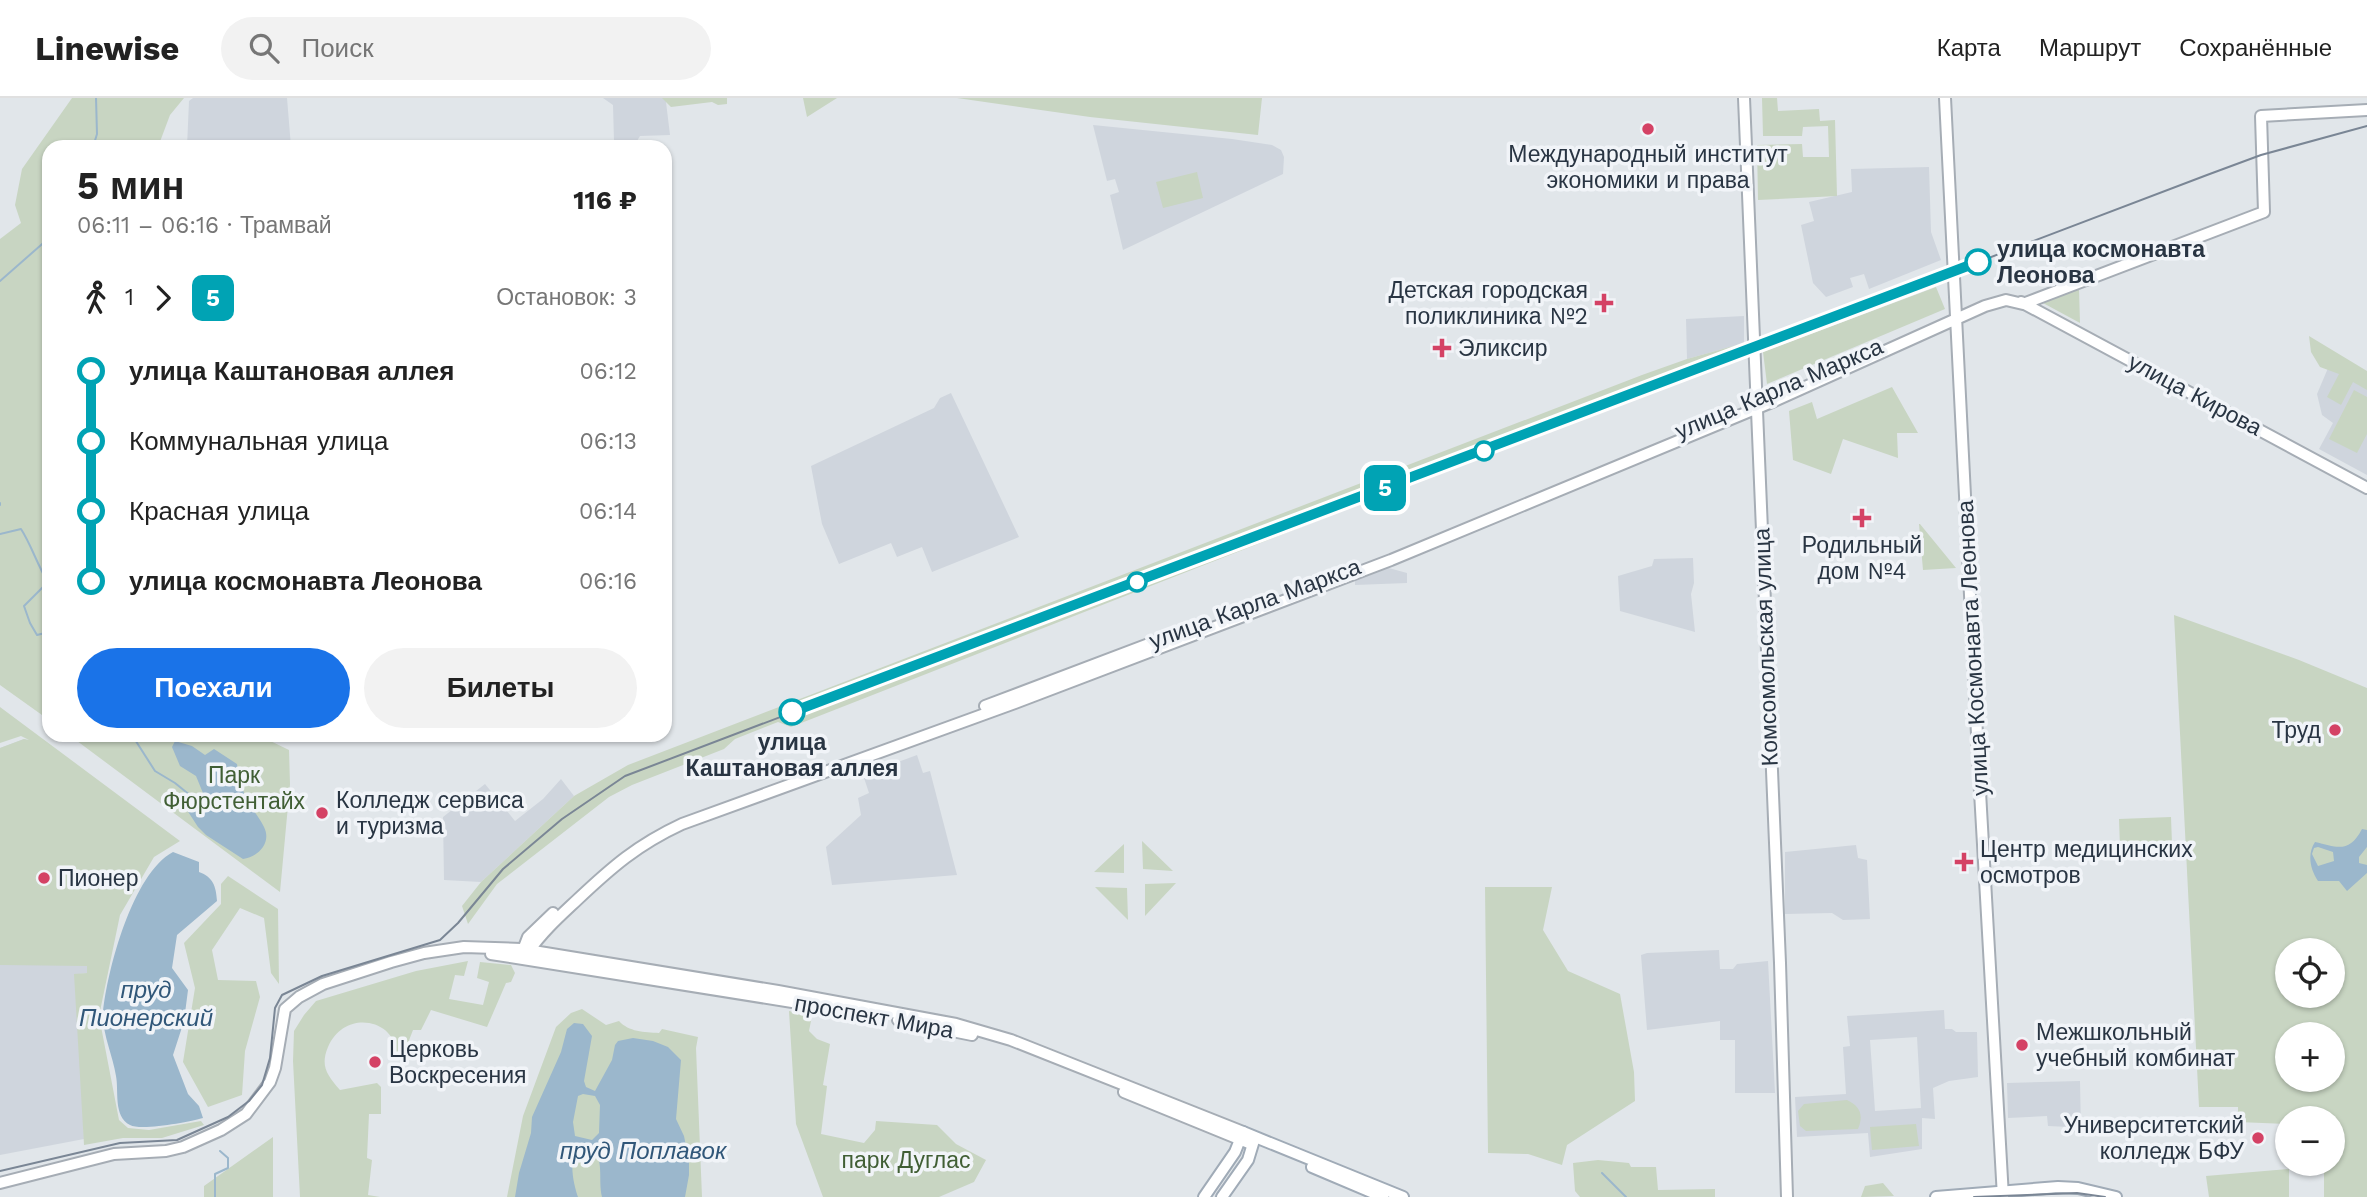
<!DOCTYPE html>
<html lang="ru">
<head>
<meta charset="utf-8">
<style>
  body { margin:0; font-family:"Work Sans",sans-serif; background:#f2f2f2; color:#222; height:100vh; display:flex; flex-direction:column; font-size:26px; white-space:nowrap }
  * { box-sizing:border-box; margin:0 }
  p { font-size:23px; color:#767676 }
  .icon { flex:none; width:38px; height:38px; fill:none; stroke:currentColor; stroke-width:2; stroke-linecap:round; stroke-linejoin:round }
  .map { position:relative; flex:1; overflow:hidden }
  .details { position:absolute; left:42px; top:42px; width:630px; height:602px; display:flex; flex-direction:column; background:#fff; border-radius:21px; box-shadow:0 2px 5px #0004 }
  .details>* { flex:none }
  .badge { padding:0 14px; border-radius:10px; font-size:24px; line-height:46px }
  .fabs { position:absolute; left:2275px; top:840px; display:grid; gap:14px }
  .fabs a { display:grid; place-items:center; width:70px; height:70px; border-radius:50%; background:#fff; box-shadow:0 2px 5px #0004; font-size:35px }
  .map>.badge { position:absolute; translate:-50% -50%; box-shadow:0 0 0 4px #fff }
  .legs { display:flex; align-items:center; gap:10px; height:77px; padding:0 35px; font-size:23px }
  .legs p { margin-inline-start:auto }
  .head { display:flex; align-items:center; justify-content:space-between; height:119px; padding:0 35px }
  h1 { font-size:38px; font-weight:700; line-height:52px }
  .button { display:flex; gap:14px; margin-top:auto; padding:14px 35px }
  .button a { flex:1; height:80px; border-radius:42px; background:#1a73e8; color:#fff; font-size:28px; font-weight:700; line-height:80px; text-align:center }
  .button a+a { background:#f2f2f2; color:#222 }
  ul { padding:0 35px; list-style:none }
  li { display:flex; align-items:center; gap:24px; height:70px; font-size:26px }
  li i { display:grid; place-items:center; width:10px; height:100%; margin:0 9px; background:currentColor }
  li i::after { content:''; width:18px; height:18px; margin:-9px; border:5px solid; border-radius:50%; background:#fff }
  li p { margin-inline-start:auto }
  li:first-child i { background:linear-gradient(#0000 50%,currentColor 0) }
  li:last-child i { background:linear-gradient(currentColor 50%,#0000 0) }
  header { display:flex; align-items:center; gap:42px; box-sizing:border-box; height:98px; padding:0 35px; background:#fff; border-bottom:2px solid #e0e0e0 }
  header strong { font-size:33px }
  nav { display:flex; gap:38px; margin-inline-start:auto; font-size:24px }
  .search { width:490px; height:63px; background:#f2f2f2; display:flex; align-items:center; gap:18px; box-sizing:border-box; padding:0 24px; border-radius:38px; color:#767676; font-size:26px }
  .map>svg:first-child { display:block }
  .built { fill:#cfd5dd; fill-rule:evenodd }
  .green { fill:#c8d5c2; fill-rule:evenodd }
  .water { fill:#9bb7cc; fill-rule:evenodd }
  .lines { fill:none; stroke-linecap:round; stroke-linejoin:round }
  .stream { stroke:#9bb7cc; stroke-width:2 }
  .secondary-casing { stroke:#a6adb5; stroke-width:14 }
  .primary-casing { stroke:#a0abb7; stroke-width:14 }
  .secondary { stroke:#fff; stroke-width:10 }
  .primary { stroke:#fff; stroke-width:10 }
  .tram { stroke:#7a8695; stroke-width:2 }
  .line-1-casing { stroke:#fff; stroke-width:16 }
  .line-1 { stroke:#00a3b4; stroke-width:10 }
  .poi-dot { fill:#d44265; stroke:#f1f4f8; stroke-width:2.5 }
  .stop-1-dot { fill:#fff; stroke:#00a3b4; stroke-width:3.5 }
  .labels { text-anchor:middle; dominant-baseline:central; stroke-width:7; stroke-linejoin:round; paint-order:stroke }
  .poi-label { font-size:23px; fill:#293543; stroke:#f1f4f8; text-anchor:start }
  .stop-label { font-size:23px; font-weight:bold; fill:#293543; stroke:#f1f4f8; text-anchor:start }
  .street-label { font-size:23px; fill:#293543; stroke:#f1f4f8 }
  .park-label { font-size:23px; fill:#415f35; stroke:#f1f4f8 }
  .water-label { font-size:24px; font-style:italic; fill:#315779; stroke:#f1f4f8 }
</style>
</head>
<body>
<header>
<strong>Linewise</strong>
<div class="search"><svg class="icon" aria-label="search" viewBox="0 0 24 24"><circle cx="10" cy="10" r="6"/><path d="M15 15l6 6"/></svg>Поиск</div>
<nav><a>Карта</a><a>Маршрут</a><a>Сохранённые</a></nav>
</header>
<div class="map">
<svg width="2367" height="1099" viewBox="0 0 2367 1099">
  <rect width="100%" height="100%" fill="#e1e6ea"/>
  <path class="built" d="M193 0H287L291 49H187L189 3Z
    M603 0H716L666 4 670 37 640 38 637 43H614L613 7Z
    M1093 27 1232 41 1272 47 1281 52 1284 59 1283 76 1123 152 1110 97 1119 94 1115 81 1107 83Z
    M1929 69 1931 134 1941 162 1869 191 1864 176 1850 180 1853 189 1826 199 1813 185 1801 127 1814 123 1809 104 1852 94 1851 71Z
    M1744 218V245L1687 261 1686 221Z
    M2334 256 2367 276V377L2319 351 2333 325 2322 317 2317 296Z
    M951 295 1019 439 932 474 922 449 897 459 891 445 839 466 822 426 811 368 934 310 940 300Z
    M1693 460 1694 485 1691 496 1695 534 1620 513 1618 478 1652 468 1654 461Z
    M1385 469 1407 475V485L1355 487V477Z
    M24 641 38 646 87 693V875L79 876 84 1041 0 1057V650Z
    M917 657 923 675 930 673 957 777 832 787 826 749 861 717 858 700 869 695 863 677Z
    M561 681 574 698 481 784 444 782 443 719 485 686 515 723 543 701Z
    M1856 747 1858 760 1867 762 1870 821 1843 822 1832 815 1785 816V754Z
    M1719 852 1720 871H1733L1737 866 1768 863 1775 995H1735V942H1720V923L1647 932 1641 857 1647 855Z
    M1944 912 1945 931H1952L1956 934H1977L1978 979 1949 983 1933 990 1935 1021 1922 1020V1051L1870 1059 1868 1035 1797 1039 1795 999 1846 996 1843 949 1850 948 1847 918ZM1917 939 1921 1010 1875 1013 1870 942Z
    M2080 983 2081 1035 2069 1034V1029L2048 1028 2047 1018 2008 1020 2007 985Z"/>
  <path class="green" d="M72 0H184L170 17 158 49H49V622L0 587V141L21 125 15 107 22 71Z
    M662 0H727V6L718 7 712 4 671 9Z
    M803 0H837L807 19Z
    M957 0H1262L1258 37 1090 19Z
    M1762 0H1777L1778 13 1819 11 1820 23 1835 22 1837 98 1758 102 1757 47 1802 46 1803 59H1829L1828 28 1803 29 1802 38H1763Z
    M1197 74 1203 100 1163 110 1156 84Z
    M1936 189 1945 211 1767 286 1763 254Z
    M2079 191 2080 225 2043 205 2044 203Z
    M2309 238 2367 273V292L2353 284 2341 307 2327 299 2339 276 2320 269 2311 254Z
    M1744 245 1745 258 1587 317 791 629 778 624 735 641 724 651 632 687 609 699 497 786 468 826 462 808 481 784 574 698 628 667 1642 277 1687 261Z
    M1892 289 1918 335H1897L1898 360 1843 341 1831 376 1793 362 1789 313 1812 304 1817 321Z
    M2354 292 2367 299V336L2357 355 2329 341Z
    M1919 426H1920L1956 470 1923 472Z
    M2174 517 2299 562 2367 590V1099H2324V1066H2333V1020H2287V1026L2238 1024V1009H2199ZM2287 852H2333V898H2287ZM2287 936H2333V982H2287Z
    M0 609 180 743 154 759 120 817 99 918 119 1022 128 1030 149 1032 201 1023 204 1027 162 1040H123L84 1047 74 876 87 875V868L0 867V650L24 641 29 642 21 638 0 645Z
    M69 637H258L289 652 290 686 280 794Z
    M2171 719 2172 746 2120 749 2119 721Z
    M1142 743 1173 773 1143 771Z
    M1124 746V775L1094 774Z
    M228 778 278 811 279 886 271 875 264 820 240 810 212 852 218 882 256 883 260 899 245 953 242 997 208 1009 183 964 195 890 184 845 221 806V786Z
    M1176 785 1145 818V786Z
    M1095 789 1127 790 1128 822Z
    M1485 789H1552L1543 832 1568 873 1620 896 1634 974 1635 1003 1567 1047 1562 1067 1528 1056 1488 1055Z
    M468 863 464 878 455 877 449 901 483 907 489 884 477 880 480 864 511 867 515 875 511 884 506 885 487 929 431 912 421 932H413L401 963 395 961C403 924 346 907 328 949 320 968 327 977 340 992L377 985 381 989V1016H369L367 1060 372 1062 368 1097 380 1099H300L293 963 294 933 304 917 316 903 416 873Z
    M582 911 606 927 619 923C629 934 644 934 659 935L662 931 698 939 696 950 702 1099H507L523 1018 556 929 571 915Z
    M789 913 812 918 809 933 817 941 830 946 823 987 827 988 821 1036 864 1045 875 1032 876 1023 937 1027 956 1046 986 1062 974 1084 939 1099H823L796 1026Z
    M1847 1002C1860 1008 1864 1017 1858 1031L1806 1033 1800 1028 1798 1013 1804 1006Z
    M1916 1026 1919 1048 1872 1052 1870 1029Z
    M273 1039V1099H204V1088Z
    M1598 1062 1629 1065 1631 1069H1656L1658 1092 1715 1091V1099H1580L1575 1093 1573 1065Z
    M2289 1071V1099H2209L2206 1078Z
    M1883 1085 1894 1098 1861 1099 1865 1088Z"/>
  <path class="water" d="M175 643 192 648 205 657 214 651 237 666C239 680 242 692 248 704 253 713 260 720 264 729 272 745 258 759 243 761L206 737 198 729 185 709 191 698 205 700 196 678 180 668 172 649Z
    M2362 731 2367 732V749L2359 759V765L2367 767V775L2347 793 2339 783H2318C2310 771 2307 756 2315 744 2337 749 2349 756 2362 731ZM2318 749 2333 754 2334 763 2318 768 2312 756 2314 750Z
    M173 754 199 764V774C213 779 216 788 217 803L177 837 172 870 188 892 184 923 173 957 188 996 199 1008 203 1020C189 1024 141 1033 130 1027 113 1018 119 993 116 978 113 958 102 935 103 915 107 872 133 775 173 754Z
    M574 925 583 926 592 938 584 983 586 989 595 993 612 962 615 947 618 943 633 940 653 943 668 949 681 962 676 1021 684 1038 689 1063V1077L685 1099H602C598 1081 604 1066 594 1051 589 1050 581 1049 577 1053 568 1062 574 1088 578 1099H515L519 1075 531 1035 532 1019 561 954 567 931ZM583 996 595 998 600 1007 599 1035 592 1042 575 1038 573 1024 578 998Z"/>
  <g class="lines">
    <path class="stream" d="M93 49 97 36 96 0
      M0 183 49 140
      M0 405V407
      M0 436 21 431C32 448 37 467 48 484L24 508 30 525 37 537 49 534
      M132 637 155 673 175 685 191 698
      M1602 1075 1626 1099
      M215 1099V1076L228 1070V1060L220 1053"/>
    <defs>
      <path id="secondary" d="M1744 0 1780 865 1787 1099
        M1945 0 1979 676 2003 1099
        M2021 204 2367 390
        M985 608 1199 527
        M529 853C543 833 560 818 577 802 612 769 637 747 682 726L1015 605 1391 462 1772 304 1985 208 2006 202 2023 206 2264 114 2261 18 2367 12
        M491 856 817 908
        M520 860 528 839 553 815
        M898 922 972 937
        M1124 994 1249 1045
        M0 1085 114 1056 166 1053 183 1049 221 1032 246 1016 270 984 275 970 285 911 299 899 323 886 391 864 424 855 464 849 521 851 778 893 956 926 1011 942 1243 1034"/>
      <path id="primary" d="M1312 1069 1383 1099
        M1204 1099 1235 1054 1243 1034 1403 1099
        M1222 1099 1248 1062 1255 1039
        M1936 1099 2058 1089 2078 1090 2116 1099"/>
    </defs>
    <use href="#secondary" class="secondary-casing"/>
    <use href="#primary" class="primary-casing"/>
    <use href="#secondary" class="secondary"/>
    <use href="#primary" class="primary"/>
    <path class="tram" d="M0 1073 120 1045 177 1042 228 1019 249 1003 262 987 270 960 275 910 282 897 322 878 440 842 458 825 503 771 562 721 625 678 2207 77 2261 57 2367 28
      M1974 1099 2077 1095 2105 1099"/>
  </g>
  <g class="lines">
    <defs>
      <path id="line-1" d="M792 614 1978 164"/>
    </defs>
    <use href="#line-1" class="line-1-casing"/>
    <use href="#line-1" class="line-1"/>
  </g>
  <g class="poi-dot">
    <circle cx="1648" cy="31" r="7"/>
    <path d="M1600.5 194.5h7v7h7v7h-7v7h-7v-7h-7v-7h7z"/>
    <path d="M1438.5 239.5h7v7h7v7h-7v7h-7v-7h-7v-7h7z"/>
    <path d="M1858.5 409.5h7v7h7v7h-7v7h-7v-7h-7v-7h7z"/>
    <circle cx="2335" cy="632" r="7"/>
    <circle cx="322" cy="715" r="7"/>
    <path d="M1960.5 753.5h7v7h7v7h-7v7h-7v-7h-7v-7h7z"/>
    <circle cx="44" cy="780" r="7"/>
    <circle cx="2022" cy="947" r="7"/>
    <circle cx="375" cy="964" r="7"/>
    <circle cx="2258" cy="1040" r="7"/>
  </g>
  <g class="stop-1-dot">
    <circle cx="1978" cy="164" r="12"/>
    <circle cx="1484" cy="353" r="9"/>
    <circle cx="1137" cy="484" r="9"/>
    <circle cx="792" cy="614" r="12"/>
  </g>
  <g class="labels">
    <g class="poi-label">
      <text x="1648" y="56" text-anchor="middle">Международный институт<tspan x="1648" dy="26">экономики и права</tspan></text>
      <text x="1588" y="192" text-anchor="end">Детская городская<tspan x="1588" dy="26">поликлиника №2</tspan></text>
      <text x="1458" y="250">Эликсир</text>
      <text x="1862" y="447" text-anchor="middle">Родильный<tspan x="1862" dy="26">дом №4</tspan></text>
      <text x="2321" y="632" text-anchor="end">Труд</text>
      <text x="336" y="702">Колледж сервиса<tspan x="336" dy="26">и туризма</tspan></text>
      <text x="1980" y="751">Центр медицинских<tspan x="1980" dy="26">осмотров</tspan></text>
      <text x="58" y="780">Пионер</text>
      <text x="2036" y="934">Межшкольный<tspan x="2036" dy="26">учебный комбинат</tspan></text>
      <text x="389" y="951">Церковь<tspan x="389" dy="26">Воскресения</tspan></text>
      <text x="2244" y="1027" text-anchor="end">Университетский<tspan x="2244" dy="26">колледж БФУ</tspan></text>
    </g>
    <g class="stop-label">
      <text x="1997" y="151">улица космонавта<tspan x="1997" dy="26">Леонова</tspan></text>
      <text x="792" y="644" text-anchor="middle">улица<tspan x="792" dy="26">Каштановая аллея</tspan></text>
    </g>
    <g class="street-label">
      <text transform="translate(1779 291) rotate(-23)">улица Карла Маркса</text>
      <text transform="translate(2195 297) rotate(28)">улица Кирова</text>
      <text transform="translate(1255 506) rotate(-20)">улица Карла Маркса</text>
      <text transform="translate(1766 549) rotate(-92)">Комсомольская улица</text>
      <text transform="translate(1973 550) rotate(-93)">улица Космонавта Леонова</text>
      <text transform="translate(874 919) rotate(10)">проспект Мира</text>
    </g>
    <g class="park-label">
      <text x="234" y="677">Парк<tspan x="234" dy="26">Фюрстентайх</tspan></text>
      <text x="906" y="1062">парк Дуглас</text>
    </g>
    <g class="water-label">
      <text x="146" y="892">пруд<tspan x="146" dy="28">Пионерский</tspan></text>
      <text x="643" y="1053">пруд Поплавок</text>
    </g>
  </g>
</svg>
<div class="fabs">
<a><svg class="icon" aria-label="locate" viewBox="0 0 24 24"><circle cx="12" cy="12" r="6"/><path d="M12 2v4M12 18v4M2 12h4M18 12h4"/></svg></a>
<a>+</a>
<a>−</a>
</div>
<b class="badge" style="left:1385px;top:390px;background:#00a3b4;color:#fff">5</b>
<section class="details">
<div class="head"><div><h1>5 мин</h1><p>06:11 – 06:16 · Трамвай</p></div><b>116 ₽</b></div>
<div class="legs"><svg class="icon" aria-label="walk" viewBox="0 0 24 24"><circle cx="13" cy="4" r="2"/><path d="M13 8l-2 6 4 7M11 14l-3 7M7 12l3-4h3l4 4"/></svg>1<svg class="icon" aria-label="forward" viewBox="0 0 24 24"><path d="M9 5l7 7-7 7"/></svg><b class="badge" style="background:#00a3b4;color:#fff">5</b><p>Остановок: 3</p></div>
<ul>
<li><i style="color:#00a3b4"></i><b>улица Каштановая аллея</b><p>06:12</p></li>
<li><i style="color:#00a3b4"></i><span>Коммунальная улица</span><p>06:13</p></li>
<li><i style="color:#00a3b4"></i><span>Красная улица</span><p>06:14</p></li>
<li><i style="color:#00a3b4"></i><b>улица космонавта Леонова</b><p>06:16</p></li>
</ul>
<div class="button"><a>Поехали</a><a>Билеты</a></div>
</section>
</div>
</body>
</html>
